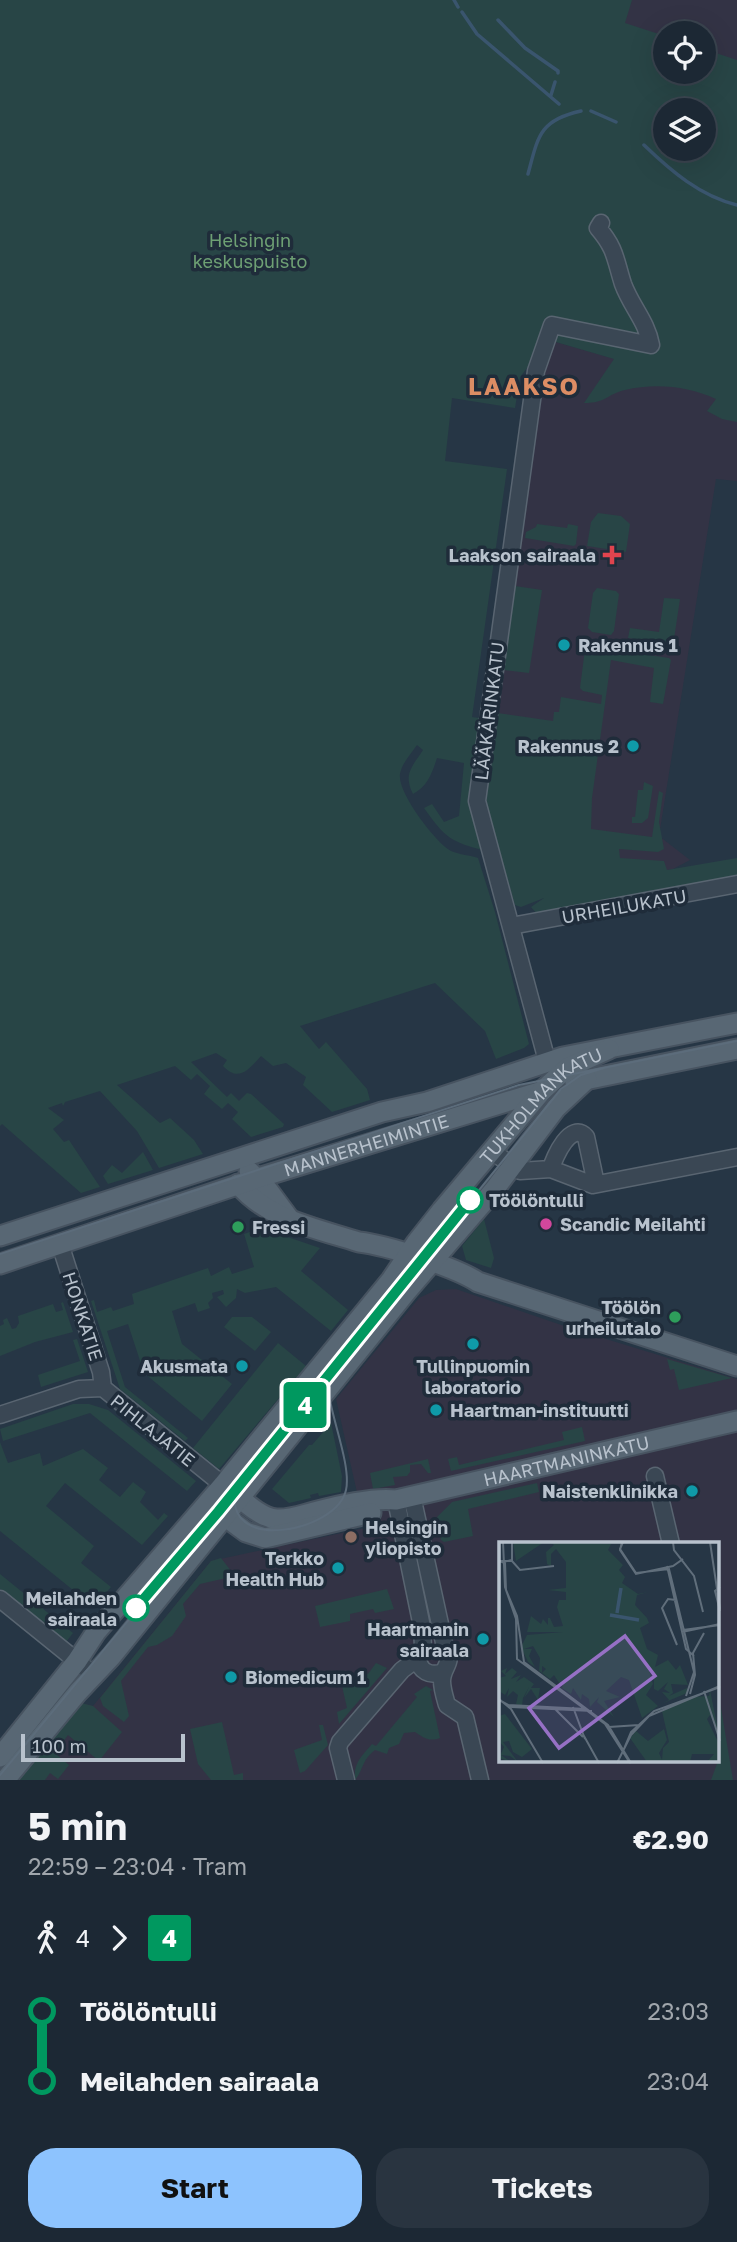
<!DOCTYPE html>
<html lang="en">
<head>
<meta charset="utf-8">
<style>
  body { margin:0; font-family:"Golos Text",sans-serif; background:#293440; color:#f1f3f6; height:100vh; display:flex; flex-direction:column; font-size:26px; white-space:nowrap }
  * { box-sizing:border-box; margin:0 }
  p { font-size:23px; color:#a0a6ac }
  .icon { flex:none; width:38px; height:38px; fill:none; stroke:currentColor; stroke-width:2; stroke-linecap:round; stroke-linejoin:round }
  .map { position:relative; height:1780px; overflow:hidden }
  .side { display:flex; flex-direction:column; background:#1c2834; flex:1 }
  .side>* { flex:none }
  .badge { padding:0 14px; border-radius:5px; font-size:24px; line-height:46px }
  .tools { position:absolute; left:653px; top:21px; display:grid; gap:14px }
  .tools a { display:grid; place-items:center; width:63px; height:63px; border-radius:50%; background:#1c2834; box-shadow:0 7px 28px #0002,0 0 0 2px #3a444f; font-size:35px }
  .scale { position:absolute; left:21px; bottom:18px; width:164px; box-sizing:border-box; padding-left:7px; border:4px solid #b8c2cd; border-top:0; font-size:19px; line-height:24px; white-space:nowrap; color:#b8c2cd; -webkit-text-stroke:5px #1f2c3a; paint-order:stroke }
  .map>.badge { position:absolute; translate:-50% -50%; box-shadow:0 0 0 4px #fff }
  .legs { display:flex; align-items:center; gap:10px; height:77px; padding:0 28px; font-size:23px }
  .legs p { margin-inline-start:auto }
  .overview { display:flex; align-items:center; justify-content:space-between; height:119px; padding:0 28px }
  h1 { font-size:38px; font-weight:700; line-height:52px }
  .primary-button { display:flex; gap:14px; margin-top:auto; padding:14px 28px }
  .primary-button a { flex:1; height:80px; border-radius:28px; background:#8dc3fe; color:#111; font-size:28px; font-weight:700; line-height:80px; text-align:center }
  .primary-button a+a { background:#293440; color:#f1f3f6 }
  ul { padding:0 28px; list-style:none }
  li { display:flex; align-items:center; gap:24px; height:70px; font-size:26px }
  li i { display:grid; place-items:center; width:10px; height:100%; margin:0 9px; background:currentColor }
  li i::after { content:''; width:18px; height:18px; margin:-9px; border:5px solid; border-radius:50%; background:#1c2834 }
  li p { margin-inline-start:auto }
  li:first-child i { background:linear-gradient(#0000 50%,currentColor 0) }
  li:last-child i { background:linear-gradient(currentColor 50%,#0000 0) }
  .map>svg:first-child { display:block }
  .medical { fill:#333345; fill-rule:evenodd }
  .green { fill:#284546; fill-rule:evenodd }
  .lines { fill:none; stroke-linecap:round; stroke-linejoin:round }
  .stream { stroke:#3a556e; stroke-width:3.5 }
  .minor-casing { stroke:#596571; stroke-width:19 }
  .major-casing { stroke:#475360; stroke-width:23 }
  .minor { stroke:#3a4754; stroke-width:16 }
  .major { stroke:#586774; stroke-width:19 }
  .tram { stroke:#5c6c7b; stroke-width:2 }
  .line-1-casing { stroke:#fff; stroke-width:16 }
  .line-1 { stroke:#00985f; stroke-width:10 }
  .health-dot { fill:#e0444e; stroke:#1f2c3a; stroke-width:2.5 }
  .culture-dot { fill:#0f9aa8; stroke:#1f2c3a; stroke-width:2.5 }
  .stop-1-dot { fill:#fff; stroke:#00985f; stroke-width:3.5 }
  .hotel-dot { fill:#d1479c; stroke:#1f2c3a; stroke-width:2.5 }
  .leisure-dot { fill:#2e9e5b; stroke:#1f2c3a; stroke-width:2.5 }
  .education-dot { fill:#8d6e63; stroke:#1f2c3a; stroke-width:2.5 }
  .labels { text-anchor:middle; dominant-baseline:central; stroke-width:7; stroke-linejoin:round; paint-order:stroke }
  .park-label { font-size:18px; fill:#6ea074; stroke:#1f2c3a }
  .poi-label { font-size:18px; font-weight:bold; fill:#b8c2cd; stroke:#1f2c3a; text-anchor:end }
  .street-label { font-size:18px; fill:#b8c2cd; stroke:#1f2c3a }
  .stop-label { font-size:18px; font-weight:bold; fill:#b8c2cd; stroke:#1f2c3a; text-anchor:start }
  .district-label { font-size:24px; font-weight:bold; letter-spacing:2px; fill:#dc8d64; stroke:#1f2c3a }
  .inset-river { fill:none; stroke:#3a556e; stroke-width:3.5 }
  .inset-road { fill:none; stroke:#606e7b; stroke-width:2 }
  .view { fill:#9670c5; fill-opacity:0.15; stroke:#9670c5; stroke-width:3.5 }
  .inset-edge { fill:none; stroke:#b8c2cd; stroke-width:3.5 }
</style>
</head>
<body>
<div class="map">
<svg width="737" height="1780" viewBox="0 0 737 1780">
  <rect width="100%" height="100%" fill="#263645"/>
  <path class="medical" d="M618 0H737V133L704 110 617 25ZM665 33H704V72H665Z
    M549 340 737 394V481L716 479 659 836 690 860 673 869 582 888 489 774Z
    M456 1289 570 1328 737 1379V1780H18L81 1703 93 1706 211 1561 365 1528 336 1399 419 1298 436 1290ZM501 1544H718V1761H501Z"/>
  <path class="green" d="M0 0H632L625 23 665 36V72H704V49L737 60V422L722 419 707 411 716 399C688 386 655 383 625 390 607 394 607 403 584 403L614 359 549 340 520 377 515 408 452 398 445 461 507 469 472 717 485 719 479 749 486 851C451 842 445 838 424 808L432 804 444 822 459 816 464 763 437 758C432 773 428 786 413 794 403 774 412 767 423 750L417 745C411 754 402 763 400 774 397 792 435 842 451 851 460 855 470 855 478 858L495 912 529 1044 524 1048 496 1059 485 1031 435 983 300 1026 319 1049 326 1042 367 1089 370 1100 332 1112 303 1085 306 1077 286 1063 273 1066 261 1056C249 1069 239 1083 223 1066L227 1060 216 1053 191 1062 227 1097 231 1093 239 1101 247 1093 251 1094 284 1124 283 1127 251 1137 232 1119 238 1112 228 1103 222 1109 204 1094 210 1086 197 1074 191 1080 175 1066 117 1085 160 1123 170 1118 194 1140 203 1154 159 1168 137 1131 100 1091 65 1102 63 1106 62 1103 48 1108 64 1120 53 1129 64 1142 69 1140 100 1187 81 1193 2 1124 0 1126ZM665 110H704V149H665Z
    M598 513 621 516 630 524 626 552 587 546 591 522Z
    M537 524 567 528 568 524 578 526 576 544 574 546 525 538 526 532 536 527Z
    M515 586 542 590 529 673 503 670Z
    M597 588 616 591 619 594 614 631 611 635 592 632 588 628 593 593Z
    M664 598 680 599 674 639 667 644 628 638 630 628 659 632Z
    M588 646 669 658 671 660 663 704 650 702 654 668 611 660 592 798 591 829 652 837 659 791 663 793 659 822 664 849 658 852 619 849 620 858 664 861 667 870 737 858V877L538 915 531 907 544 898 521 907 515 905 485 803 497 713 553 721 554 712H559L561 697 601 704 602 695 583 691 580 688 585 649Z
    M644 782 653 786 648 818 642 823H632V817H635L638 790H643Z
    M143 1152 153 1170 108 1184 103 1176 112 1165 122 1173Z
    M484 1219 494 1258 491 1268 466 1260 462 1246Z
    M261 1228 320 1248 301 1271 348 1310 331 1331 276 1287 245 1293 237 1289 236 1298 226 1307 217 1297 224 1294 223 1290 212 1293 213 1298 208 1303 210 1308 198 1312 195 1303 172 1311 182 1344 232 1384 202 1421 144 1373 128 1324 107 1331 125 1387 188 1438 185 1441 120 1389 91 1301 94 1300 97 1312 111 1307 113 1311 134 1304 132 1294 208 1268 211 1276 229 1267 232 1274 254 1267 244 1234Z
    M63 1302 73 1332 35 1342 0 1356V1326L4 1324 3 1320 7 1318 12 1329 16 1328 19 1323 18 1316 53 1304 56 1312 63 1310 61 1303Z
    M232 1317H252L271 1332 255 1351 224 1327Z
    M77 1339 88 1372 41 1387 38 1375 80 1361 73 1340Z
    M278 1343 306 1366 219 1469 193 1448Z
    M667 1359 732 1378 679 1390 674 1369 670 1370Z
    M73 1404H89L108 1410 196 1481 187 1491 90 1413 3 1441 0 1429Z
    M331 1423 342 1476 341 1492 319 1496 318 1493 310 1495 311 1498 289 1503 272 1489 309 1445H312Z
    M582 1427 585 1441 451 1471 448 1459 457 1457 459 1465 564 1440 562 1432Z
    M0 1442 8 1463 40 1453 43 1466 83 1449 108 1468 99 1480 120 1497 133 1482 146 1492 140 1502 158 1520 164 1513 168 1516 142 1545 65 1483 46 1506 94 1546 81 1563 111 1587 94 1607 0 1531Z
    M428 1459 431 1473H428L421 1464 410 1465V1472L407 1476 393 1477 395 1485 373 1489 370 1473Z
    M537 1483 539 1492 468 1509 473 1536 444 1542 441 1540 437 1517 452 1502Z
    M221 1558 235 1576 200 1584 183 1604 186 1616 172 1636 157 1645 148 1647 121 1681 129 1716 124 1722 103 1706 100 1698 211 1561Z
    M0 1574 73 1633 66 1642 0 1589Z
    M387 1589 394 1609 375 1613 373 1609 350 1614V1621L320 1627 315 1606Z
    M376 1663 387 1668 339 1724 337 1712 347 1708 342 1686 336 1684 335 1679 337 1676 343 1675 346 1679 354 1675 357 1677 365 1673 368 1674Z
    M426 1686 433 1690 430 1691 440 1738C429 1742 424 1738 415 1732L404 1733 399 1744 389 1748 387 1754 375 1750C361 1761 364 1769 355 1780 353 1763 362 1756 372 1744L376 1746 417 1697 414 1694Z
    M718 1690 733 1780H711L718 1761Z
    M81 1703 93 1706 122 1732 99 1761 68 1735 55 1753 69 1765 58 1779 50 1773 45 1780H18Z
    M222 1722 234 1775 243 1773V1780H211L198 1764 190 1729Z
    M319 1725H323L328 1745 305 1771 300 1773 294 1750 322 1740Z"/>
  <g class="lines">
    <path class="stream" d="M454 0 458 7
      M462 12 477 34 559 104
      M498 20 525 48 558 71V73
      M551 95 555 82
      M591 111 616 122
      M644 145C671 171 700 196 737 205
      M528 174C538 137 539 120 581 111"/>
    <defs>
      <path id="minor" d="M511 926 737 884
        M547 1061 477 801 536 371 552 325 651 345C647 322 631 306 623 284 615 259 616 249 598 228L601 223
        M493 1152 520 1171 551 1169 593 1185 737 1157
        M551 1169C554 1157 571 1120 586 1137L596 1184
        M60 1244 101 1372 103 1388
        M0 1415 79 1389 103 1388 223 1485
        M655 1476 671 1544
        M412 1496 445 1647C455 1662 442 1667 442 1681 442 1689 445 1698 447 1705L465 1717 480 1780
        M0 1599 94 1675
        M418 1658C419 1671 430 1677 443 1672
        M346 1780 338 1748 340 1742 402 1670 418 1658 423 1647 422 1627 396 1500"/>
      <g id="major">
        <path d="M575 1082 737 1049"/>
        <path d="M249 1171 268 1190 288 1217"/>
        <path d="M238 1184C269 1220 315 1228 359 1242 386 1245 455 1267 478 1282L737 1366"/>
        <path d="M0 1236 382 1112 427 1102 563 1057 737 1023"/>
        <path id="s1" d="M0 1264 258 1178 542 1091"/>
        <path id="s2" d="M230 1490C243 1500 259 1517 276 1519 289 1520 302 1515 314 1512 337 1506 373 1497 396 1500L737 1421"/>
        <path d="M216 1510 246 1532 265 1538 371 1513"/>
        <path id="s3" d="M0 1757 77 1661 96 1632 223 1485 391 1280 416 1243 442 1210 542 1091 567 1068 609 1049"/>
        <path d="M5 1780 78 1692 111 1657 407 1291 494 1190 556 1108 587 1079"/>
      </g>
    </defs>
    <use href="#minor" class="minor-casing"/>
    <use href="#major" class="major-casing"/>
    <use href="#minor" class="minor"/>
    <use href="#major" class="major"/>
    <path class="tram" d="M0 1254 519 1085 737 1041
      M236 1488C221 1555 337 1532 346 1490 351 1468 334 1424 330 1400V1387L333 1373
      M0 1775 218 1512 561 1089 581 1075 604 1068"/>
  </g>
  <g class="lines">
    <defs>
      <path id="line-1" d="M136 1608 218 1512 470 1200"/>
    </defs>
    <use href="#line-1" class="line-1-casing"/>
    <use href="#line-1" class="line-1"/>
  </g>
  <path class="health-dot" d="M608.5 544.5h7v7h7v7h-7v7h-7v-7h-7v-7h7z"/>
  <g class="culture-dot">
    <circle cx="564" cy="645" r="7"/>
    <circle cx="633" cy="746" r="7"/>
    <circle cx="473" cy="1344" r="7"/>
    <circle cx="242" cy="1366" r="7"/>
    <circle cx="436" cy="1410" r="7"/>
    <circle cx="692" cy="1491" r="7"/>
    <circle cx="338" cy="1568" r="7"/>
    <circle cx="483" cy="1639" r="7"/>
    <circle cx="231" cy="1677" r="7"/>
  </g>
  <g class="stop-1-dot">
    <circle cx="470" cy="1200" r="12"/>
    <circle cx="136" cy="1608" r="12"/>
  </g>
  <circle class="hotel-dot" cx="546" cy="1224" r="7"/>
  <g class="leisure-dot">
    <circle cx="238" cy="1227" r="7"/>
    <circle cx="675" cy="1317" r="7"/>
  </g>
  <circle class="education-dot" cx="351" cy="1537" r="7"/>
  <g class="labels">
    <g class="park-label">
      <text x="250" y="240">Helsingin<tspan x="250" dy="21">keskuspuisto</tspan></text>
    </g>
    <g class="poi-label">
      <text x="596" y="555">Laakson sairaala</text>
      <text x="578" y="645" text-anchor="start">Rakennus 1</text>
      <text x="619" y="746">Rakennus 2</text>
      <text x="560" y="1224" text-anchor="start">Scandic Meilahti</text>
      <text x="252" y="1227" text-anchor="start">Fressi</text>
      <text x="661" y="1307">Töölön<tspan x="661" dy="21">urheilutalo</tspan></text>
      <text x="228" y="1366">Akusmata</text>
      <text x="473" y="1366" text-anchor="middle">Tullinpuomin<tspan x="473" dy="21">laboratorio</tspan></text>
      <text x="450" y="1410" text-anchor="start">Haartman-instituutti</text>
      <text x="678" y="1491">Naistenklinikka</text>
      <text x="365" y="1527" text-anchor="start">Helsingin<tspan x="365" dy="21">yliopisto</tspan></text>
      <text x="324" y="1558">Terkko<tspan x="324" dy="21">Health Hub</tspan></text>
      <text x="469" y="1629">Haartmanin<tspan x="469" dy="21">sairaala</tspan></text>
      <text x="245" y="1677" text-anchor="start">Biomedicum 1</text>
    </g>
    <g class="street-label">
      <text transform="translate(489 711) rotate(-83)">LÄÄKÄRINKATU</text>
      <text transform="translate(624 906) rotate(-10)">URHEILUKATU</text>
      <text stroke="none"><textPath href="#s3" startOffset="849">TUKHOLMANKATU</textPath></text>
      <text stroke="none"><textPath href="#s1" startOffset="385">MANNERHEIMINTIE</textPath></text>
      <text transform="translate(83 1316) rotate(72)">HONKATIE</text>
      <text transform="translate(153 1430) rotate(39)">PIHLAJATIE</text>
      <text stroke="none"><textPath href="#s2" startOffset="352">HAARTMANINKATU</textPath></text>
    </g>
    <g class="stop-label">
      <text x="489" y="1200">Töölöntulli</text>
      <text x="117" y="1598" text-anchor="end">Meilahden<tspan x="117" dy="21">sairaala</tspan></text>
    </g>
    <g class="district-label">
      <text x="524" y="385">LAAKSO</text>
    </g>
  </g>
  <g transform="translate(499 1542)">
    <rect width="220" height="220" fill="#263645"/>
    <path d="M14 0H45L17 19ZM51 0 112 2 109 8 124 23 120 28 126 35 123 41 139 52 149 50 138 53 136 63 148 76 150 81 141 86 148 107 159 113 156 125 169 118 177 128 181 123 189 143 172 142 174 151 170 154 188 146V151L162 162 170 158 163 150 171 151 165 147 169 140 159 149 155 147V133L150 128 154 142 147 153 159 164 143 176 130 138 122 135 107 149 121 155 105 159 115 175 98 160 100 155 91 165 90 157 83 152 82 158 74 146 72 152 63 146 65 140 62 144 55 133 51 137 43 131 47 127 43 124V131L40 129 41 116 34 104 25 107H33L30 114 36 125 29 120 22 105 28 93 64 90H28L32 74 42 82 44 77 49 83V76H51L55 85 64 84 58 65 60 58H67V50L49 48 67 46V20L57 7 52 12V24L48 22 47 10 55 3ZM8 126 6 132 13 126 18 130 12 137 22 133 17 140 25 135 35 142 32 146H41L39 158 32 147 25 156 30 145 24 156 23 164 17 162 19 153 14 149 8 155 10 146 6 153 0 149V136L7 134 2 129ZM211 148 220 193 211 173 208 177 220 202V220H208L215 212H193L191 220H148L131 196 137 189 149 199 165 187 168 198 160 211 163 218 164 206 170 200 163 169 191 155 210 154ZM6 172 33 207 23 215 14 210 10 199 4 200 19 220 11 214 2 213 12 220 0 216 5 205 0 199V174Z" fill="#284546"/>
    <path class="inset-river" d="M118 71 122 46M111 73 140 78"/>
    <path class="inset-road" d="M4 0 6 45 17 77 18 117 106 182 131 221M123 0 121 8 137 32 174 24 184 17M124 0 121 7 137 31 170 27 195 130 187 154M174 0 175 8 195 34 204 70M211 0 221 67M0 19H13L21 28 55 24M0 19 6 21 7 48 18 74 25 120 109 183 132 221M3 20 13 18V0M168 24 187 107 195 114M221 45 216 49 221 69M177 58 169 57 163 66 178 103M184 88 221 83M183 90 221 82M205 149 221 199M191 152 196 133 194 111 205 91M0 157 12 167 44 221M0 158 13 165 93 169M8 163 87 167M74 165 86 197M55 166 84 195M110 185 140 183M85 194 100 221M125 207 132 190 155 169 221 145M118 221 132 193 150 174 221 144"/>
    <path class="view" d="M126 94 156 134 60 206 30 166Z"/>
    <rect width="220" height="220" class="inset-edge"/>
  </g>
</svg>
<div class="tools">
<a><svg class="icon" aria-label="locate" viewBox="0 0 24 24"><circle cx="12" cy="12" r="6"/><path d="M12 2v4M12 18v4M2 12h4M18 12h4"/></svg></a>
<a><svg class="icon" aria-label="layers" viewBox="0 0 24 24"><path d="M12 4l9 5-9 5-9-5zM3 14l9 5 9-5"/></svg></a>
</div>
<div class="scale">100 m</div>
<b class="badge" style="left:305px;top:1405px;background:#00985f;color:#fff">4</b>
</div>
<section class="side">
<div class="overview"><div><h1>5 min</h1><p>22:59 – 23:04 · Tram</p></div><b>€2.90</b></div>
<div class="legs"><svg class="icon" aria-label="walk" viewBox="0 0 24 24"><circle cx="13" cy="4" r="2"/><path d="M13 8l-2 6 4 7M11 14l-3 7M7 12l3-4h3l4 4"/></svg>4<svg class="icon" aria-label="forward" viewBox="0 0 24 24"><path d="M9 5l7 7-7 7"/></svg><b class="badge" style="background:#00985f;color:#fff">4</b></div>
<ul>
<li><i style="color:#00985f"></i><b>Töölöntulli</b><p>23:03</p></li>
<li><i style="color:#00985f"></i><b>Meilahden sairaala</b><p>23:04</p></li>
</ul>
<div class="primary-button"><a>Start</a><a>Tickets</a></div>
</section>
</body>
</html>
